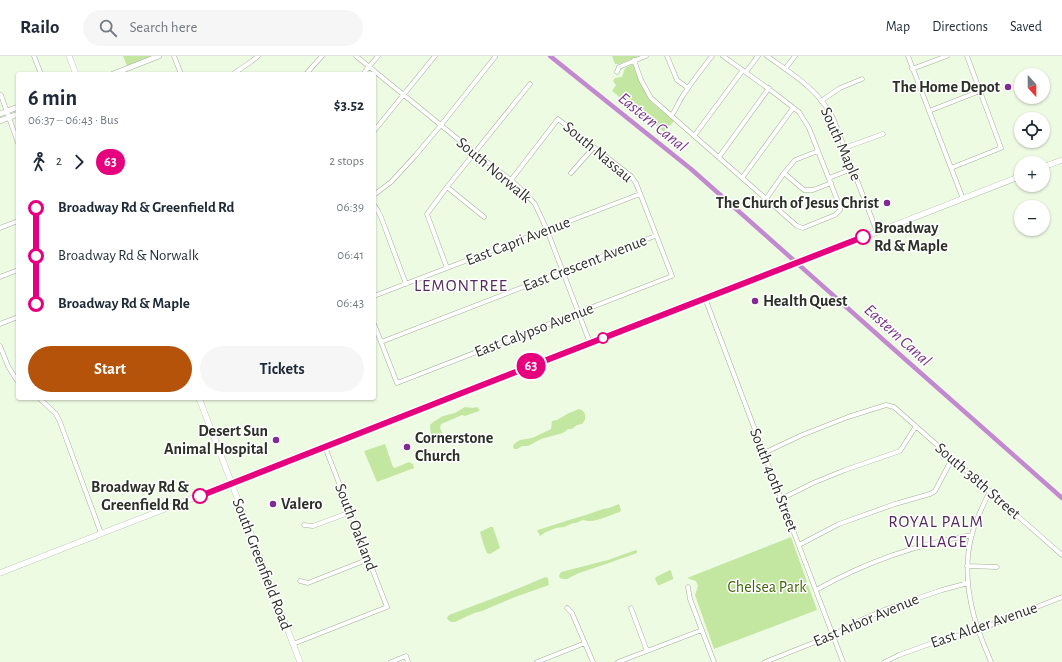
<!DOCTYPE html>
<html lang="en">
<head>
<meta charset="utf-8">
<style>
  body { margin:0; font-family:"Alegreya Sans",sans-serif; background:#f6f6f7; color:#1f2937; height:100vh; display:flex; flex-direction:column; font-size:15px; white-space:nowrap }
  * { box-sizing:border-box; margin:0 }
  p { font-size:13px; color:#747a83 }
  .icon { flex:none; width:22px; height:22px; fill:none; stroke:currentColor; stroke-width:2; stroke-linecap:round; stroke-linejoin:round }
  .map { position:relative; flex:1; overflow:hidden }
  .side { position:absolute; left:16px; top:16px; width:360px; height:328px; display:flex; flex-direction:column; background:#fff; border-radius:4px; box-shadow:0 1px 3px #0004 }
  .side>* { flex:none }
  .badge { padding:0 8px; border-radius:13px; font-size:14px; line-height:26px }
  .needle { width:26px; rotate:159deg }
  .tools { position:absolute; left:1014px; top:12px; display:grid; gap:8px }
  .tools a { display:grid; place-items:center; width:36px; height:36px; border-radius:50%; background:#fff; box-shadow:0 1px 3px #0004; font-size:20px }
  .map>.badge { position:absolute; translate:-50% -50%; box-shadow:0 0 0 2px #fff }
  .legs { display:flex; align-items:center; gap:6px; height:44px; padding:0 12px; font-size:13px }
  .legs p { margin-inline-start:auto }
  .summary { display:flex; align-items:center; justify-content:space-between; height:68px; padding:0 12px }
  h1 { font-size:22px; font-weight:700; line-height:30px }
  .cta { display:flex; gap:8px; margin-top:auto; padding:8px 12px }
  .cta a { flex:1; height:46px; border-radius:24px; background:#b45309; color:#fff; font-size:16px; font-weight:700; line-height:46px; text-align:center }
  .cta a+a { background:#f6f6f7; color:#1f2937 }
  ul { padding:0 12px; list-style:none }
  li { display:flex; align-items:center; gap:14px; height:48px; font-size:15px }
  li i { display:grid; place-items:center; width:6px; height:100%; margin:0 5px; background:currentColor }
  li i::after { content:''; width:10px; height:10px; margin:-5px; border:3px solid; border-radius:50%; background:#fff }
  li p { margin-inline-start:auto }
  li:first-child i { background:linear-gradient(#0000 50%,currentColor 0) }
  li:last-child i { background:linear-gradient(currentColor 50%,#0000 0) }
  header { display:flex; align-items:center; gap:24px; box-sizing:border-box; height:56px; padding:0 20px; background:#fff; border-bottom:1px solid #e0e1e3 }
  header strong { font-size:19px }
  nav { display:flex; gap:22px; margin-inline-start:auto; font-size:14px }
  .search { width:280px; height:36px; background:#f6f6f7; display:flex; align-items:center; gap:10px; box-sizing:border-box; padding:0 14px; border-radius:22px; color:#747a83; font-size:15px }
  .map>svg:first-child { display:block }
  .green { fill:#c3e6a0 }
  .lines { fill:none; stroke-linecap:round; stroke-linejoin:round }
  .canal { stroke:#c389d0; stroke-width:4.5 }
  .minor-casing { stroke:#a3af99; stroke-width:5 }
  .tertiary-casing { stroke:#a3af99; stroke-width:6 }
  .secondary-casing { stroke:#a3af99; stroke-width:6 }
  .minor { stroke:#fff; stroke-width:4 }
  .tertiary { stroke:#fff; stroke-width:5 }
  .secondary { stroke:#fff; stroke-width:5.5 }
  .line-1-casing { stroke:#fff; stroke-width:9 }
  .line-1 { stroke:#e6007e; stroke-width:6 }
  .poi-dot { fill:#832996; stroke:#fff; stroke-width:1.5 }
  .stop-1-dot { fill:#fff; stroke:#e6007e; stroke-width:2 }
  .labels { text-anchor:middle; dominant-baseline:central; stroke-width:3; stroke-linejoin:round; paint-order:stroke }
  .poi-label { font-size:16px; font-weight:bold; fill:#2c3128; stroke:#fff; text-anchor:end }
  .street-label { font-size:16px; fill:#2c3128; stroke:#fff }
  .stop-label { font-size:16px; font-weight:bold; fill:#2c3128; stroke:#fff; text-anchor:start }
  .park-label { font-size:16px; fill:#41640a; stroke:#fff }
  .water-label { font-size:17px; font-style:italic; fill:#793489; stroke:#fff }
  .neighbourhood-label { font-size:17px; letter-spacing:1px; fill:#562b60; stroke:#fff }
</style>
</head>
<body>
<header>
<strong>Railo</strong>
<div class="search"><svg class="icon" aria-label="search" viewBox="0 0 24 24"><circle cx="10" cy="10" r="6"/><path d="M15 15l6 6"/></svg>Search here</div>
<nav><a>Map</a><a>Directions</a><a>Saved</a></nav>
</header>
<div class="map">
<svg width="1062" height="606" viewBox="0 0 1062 606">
  <rect width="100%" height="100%" fill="#eefbe3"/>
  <path class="green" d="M123 0H159L128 12Z
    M612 0H639L619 8H615Z
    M633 8 645 36 651 46 674 65 664 76 612 35 616 29 613 25 615 22 622 21 625 12Z
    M465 351 473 352 477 351 479 353V355L465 360 462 359 441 368 440 372 444 381 433 385 431 379 430 369 433 366 443 360 455 357Z
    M579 353 582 354 585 358V364L582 368 577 369 572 373H568L563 377 541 383 528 390H522L517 393H514L513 391 514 388 520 384 532 382 551 373 552 365 557 364 569 357Z
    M385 388 393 411 395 412 409 406 413 408 414 412 377 426 364 395Z
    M619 448 621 454 620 456C609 459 594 468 583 464L576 467H573L564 471 556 472 546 476 540 480 537 474 541 473 569 464 586 459 603 453 609 452Z
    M490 471H493L500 492 490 498 487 497C484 491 482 483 480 476Z
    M791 481 817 554 714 593 695 539 698 530 696 525 687 522Z
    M636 494 637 495V497L606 508 579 517 567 523H563L560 522 559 520 561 516 608 504Z
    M670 514 671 515 673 522V523L660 529H658L655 523 656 521Z
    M545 521 548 522 549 529 515 541 482 555 474 557 455 566H451L448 564 447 562 449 559C481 547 514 535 545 521Z"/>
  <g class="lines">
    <path class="canal" d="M550 0 691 113 906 304 1062 442"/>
    <defs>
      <path id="minor" d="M34 0 41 18
        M174 0 181 18
        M356 0 475 97 511 124 525 137 535 148 547 174 590 287
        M667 0 677 24 688 32
        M767 0C793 19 817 32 833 62L877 176
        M908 0 963 143
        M634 4 641 24 651 42 797 170 803 172 835 159 840 154V151L809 72 799 56 773 36 723 0
        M785 13 795 0
        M912 13 947 0
        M617 16 619 11 646 0
        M746 16 758 0
        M233 18 252 5 258 0
        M306 18 322 0
        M363 18 378 0
        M1 39 18 87
        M821 45 840 32 862 23
        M929 55 980 35
        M671 60C676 54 678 47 682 41 691 27 702 13 712 0
        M374 75 435 0
        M694 80 743 14
        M844 92 883 78
        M719 101 769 32
        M951 112 1001 92 967 0
        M571 117 594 91
        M784 117 804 134H813L831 127
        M742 122 793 52
        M829 122 852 113
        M447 131 484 161
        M374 139 391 126 415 100 441 69 495 1
        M766 143 784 117 795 104 818 95
        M374 149 378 155 381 161 406 228
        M0 172 18 165
        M447 212 427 158 447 131 530 28
        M0 221 18 214
        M374 240 640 138
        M705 242 843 606
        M0 268 18 261
        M374 268 397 327 672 220 636 127 631 120 558 63 511 124
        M381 286 655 180
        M0 290 8 310 16 323 18 325
        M39 342 56 358 60 366 101 477
        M764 397 802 379 848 361 886 349 894 351 1062 499
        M990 435C983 449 976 463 972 478 965 504 967 534 974 560 978 576 985 591 991 606
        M781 443 813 427 845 414 900 395 916 370
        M304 469 313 470 351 456
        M799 489 839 468 895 448 930 438 935 435 952 403
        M967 510 997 511
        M300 525 308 527 369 503
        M688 531 690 543 714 606
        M816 534C864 507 917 488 972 479
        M567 552 572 557 593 606
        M631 552 647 595
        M293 588 387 551 325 391
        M391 606 406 600 408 606
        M537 606 585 587
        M618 606 702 574
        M765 606 833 579 861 564 889 552 942 534 968 527
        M885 606 899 599 938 585 978 574 1062 541"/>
      <path id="tertiary" d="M113 18 159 0
        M0 58 18 51
        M0 65 18 58"/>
      <path id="secondary" d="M69 0 76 18
        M1043 111 1062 104
        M199 342 300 606
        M0 517 1021 120"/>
    </defs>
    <use href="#minor" class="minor-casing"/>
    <use href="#tertiary" class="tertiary-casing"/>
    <use href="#secondary" class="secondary-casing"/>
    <use href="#minor" class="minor"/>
    <use href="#tertiary" class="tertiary"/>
    <use href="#secondary" class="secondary"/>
  </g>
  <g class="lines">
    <defs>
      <path id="line-1" d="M200 440 467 335 863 181"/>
    </defs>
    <use href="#line-1" class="line-1-casing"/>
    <use href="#line-1" class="line-1"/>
  </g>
  <g class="poi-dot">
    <circle cx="1008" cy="31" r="4"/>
    <circle cx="887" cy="147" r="4"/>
    <circle cx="755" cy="245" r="4"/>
    <circle cx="276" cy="384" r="4"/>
    <circle cx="407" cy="391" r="4"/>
    <circle cx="273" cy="448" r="4"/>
  </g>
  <g class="stop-1-dot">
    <circle cx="863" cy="181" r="7"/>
    <circle cx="603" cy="282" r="5"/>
    <circle cx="200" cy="440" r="7"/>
  </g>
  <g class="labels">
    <g class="poi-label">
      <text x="1000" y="31">The Home Depot</text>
      <text x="879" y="147">The Church of Jesus Christ</text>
      <text x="763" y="245" text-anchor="start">Health Quest</text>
      <text x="268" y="375">Desert Sun<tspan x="268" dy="18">Animal Hospital</tspan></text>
      <text x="415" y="382" text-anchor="start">Cornerstone<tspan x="415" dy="18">Church</tspan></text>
      <text x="281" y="448" text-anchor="start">Valero</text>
    </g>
    <g class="street-label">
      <text transform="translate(841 88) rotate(66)">South Maple</text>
      <text transform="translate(598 96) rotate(40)">South Nassau</text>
      <text transform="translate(494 114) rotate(40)">South Norwalk</text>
      <text transform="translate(518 185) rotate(-21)">East Capri Avenue</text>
      <text transform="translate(585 207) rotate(-21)">East Crescent Avenue</text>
      <text transform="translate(534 274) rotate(-21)">East Calypso Avenue</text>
      <text transform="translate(774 424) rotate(69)">South 40th Street</text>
      <text transform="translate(978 425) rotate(41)">South 38th Street</text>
      <text transform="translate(356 471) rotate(69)">South Oakland</text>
      <text transform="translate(262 508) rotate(69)">South Greenfield Road</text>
      <text transform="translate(866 564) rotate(-23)">East Arbor Avenue</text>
      <text transform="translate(984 569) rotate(-19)">East Alder Avenue</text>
    </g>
    <g class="stop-label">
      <text x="874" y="172">Broadway<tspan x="874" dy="18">Rd &amp; Maple</tspan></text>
      <text x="189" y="431" text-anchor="end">Broadway Rd &amp;<tspan x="189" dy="18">Greenfield Rd</tspan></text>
    </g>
    <g class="park-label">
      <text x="767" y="531">Chelsea Park</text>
    </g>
    <g class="water-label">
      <text transform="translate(653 66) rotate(39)">Eastern Canal</text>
      <text transform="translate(898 279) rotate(42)">Eastern Canal</text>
    </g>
    <g class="neighbourhood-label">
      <text x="461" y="229">LEMONTREE</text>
      <text x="936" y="465">ROYAL PALM<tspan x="936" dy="20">VILLAGE</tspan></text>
    </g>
  </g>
</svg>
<div class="tools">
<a><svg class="needle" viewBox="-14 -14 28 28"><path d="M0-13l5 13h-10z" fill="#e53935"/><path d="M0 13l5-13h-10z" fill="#747a83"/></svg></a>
<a><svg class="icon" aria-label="locate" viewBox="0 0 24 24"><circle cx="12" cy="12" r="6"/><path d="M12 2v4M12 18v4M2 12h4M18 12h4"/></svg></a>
<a>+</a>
<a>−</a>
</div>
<b class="badge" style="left:531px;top:310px;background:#e6007e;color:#fff">63</b>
<section class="side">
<div class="summary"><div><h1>6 min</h1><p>06:37 – 06:43 · Bus</p></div><b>$3.52</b></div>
<div class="legs"><svg class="icon" aria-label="walk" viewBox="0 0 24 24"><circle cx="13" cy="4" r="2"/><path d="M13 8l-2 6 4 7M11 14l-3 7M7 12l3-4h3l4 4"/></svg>2<svg class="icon" aria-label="forward" viewBox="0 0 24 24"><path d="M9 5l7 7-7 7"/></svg><b class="badge" style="background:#e6007e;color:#fff">63</b><p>2 stops</p></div>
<ul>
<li><i style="color:#e6007e"></i><b>Broadway Rd &amp; Greenfield Rd</b><p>06:39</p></li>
<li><i style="color:#e6007e"></i><span>Broadway Rd &amp; Norwalk</span><p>06:41</p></li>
<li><i style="color:#e6007e"></i><b>Broadway Rd &amp; Maple</b><p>06:43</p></li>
</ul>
<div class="cta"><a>Start</a><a>Tickets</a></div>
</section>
</div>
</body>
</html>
